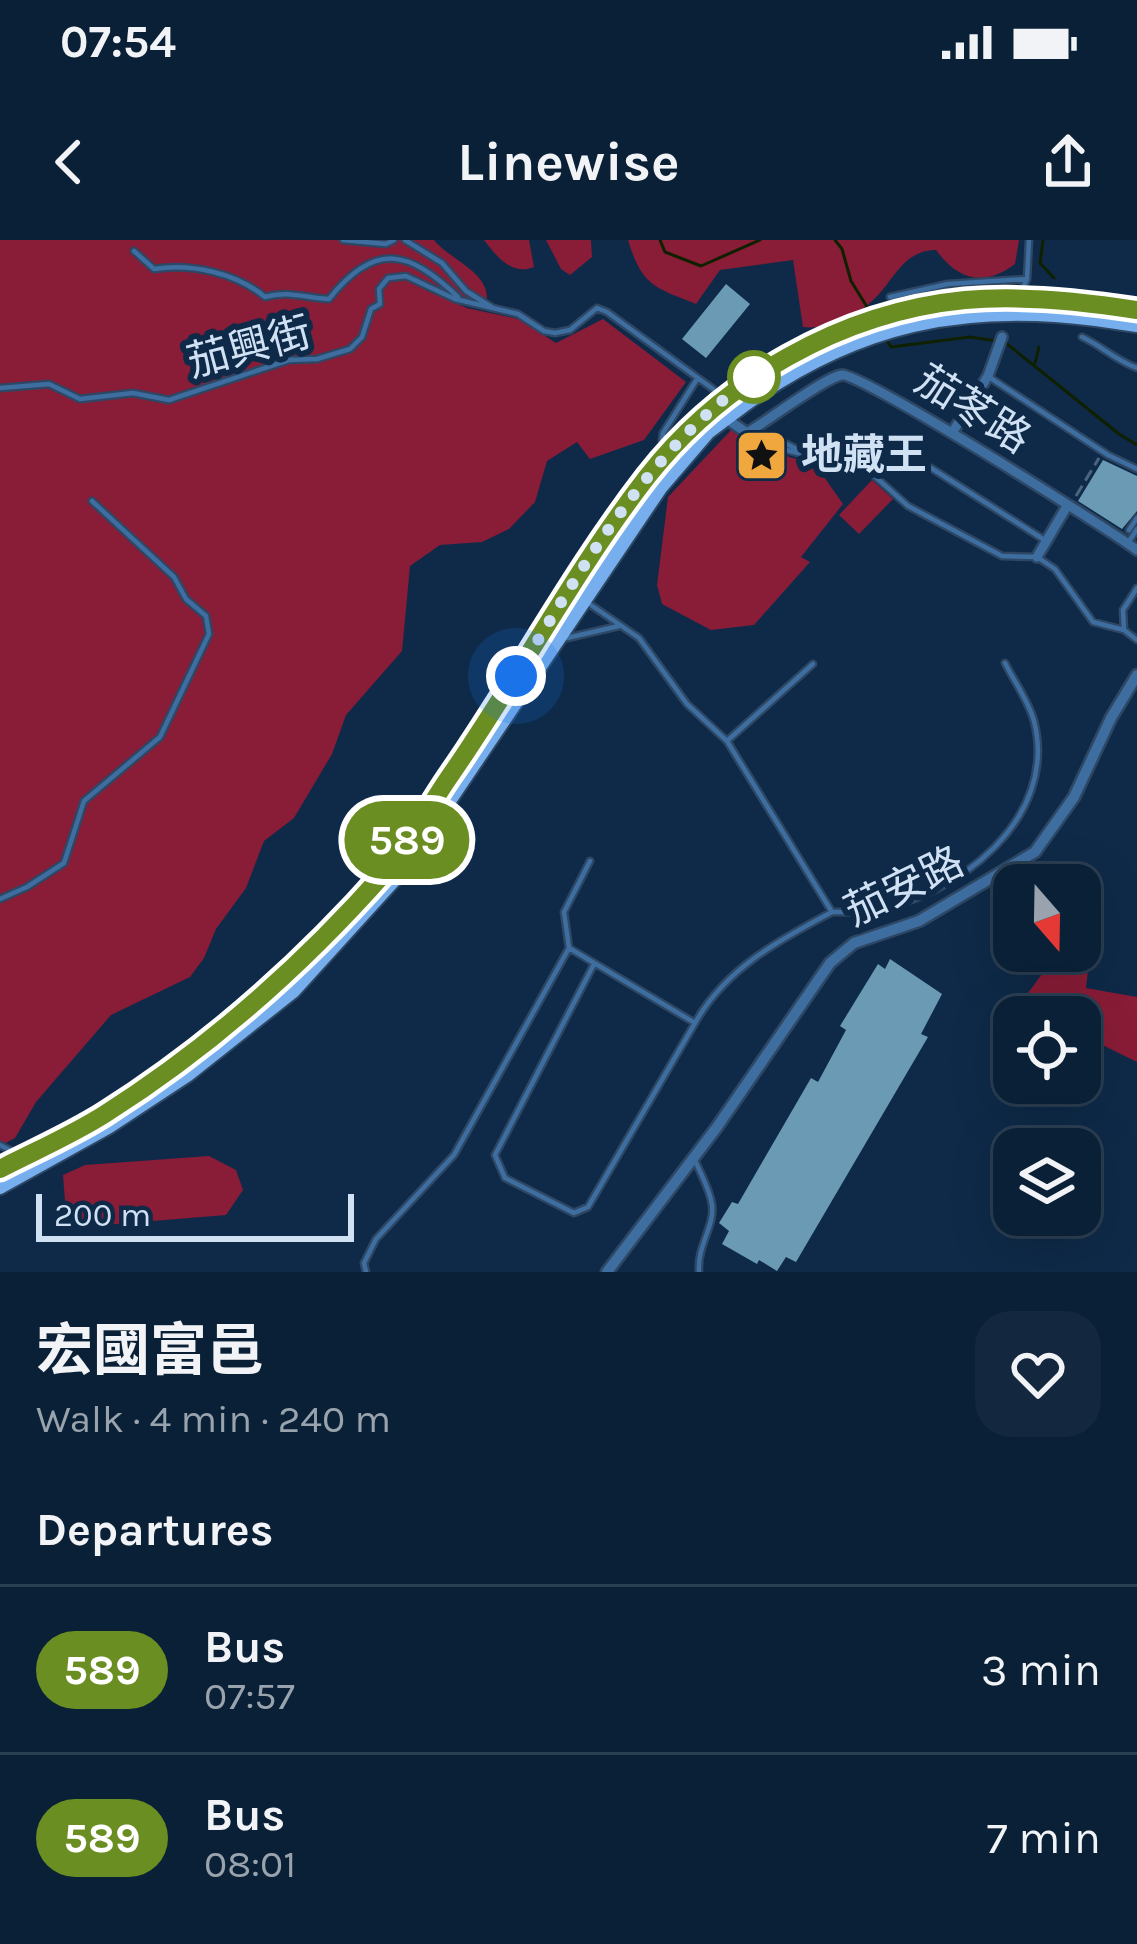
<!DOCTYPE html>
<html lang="en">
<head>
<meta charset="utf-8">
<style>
  body { margin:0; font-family:Karla,"Noto Sans TC",sans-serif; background:#13283e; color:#f1f3f6; height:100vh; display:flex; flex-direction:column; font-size:45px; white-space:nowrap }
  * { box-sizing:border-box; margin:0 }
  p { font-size:39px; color:#99a3ad }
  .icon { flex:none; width:66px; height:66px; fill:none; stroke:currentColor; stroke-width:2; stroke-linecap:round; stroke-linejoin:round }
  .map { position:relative; height:1032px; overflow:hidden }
  .sheet { display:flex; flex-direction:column; background:#0a2036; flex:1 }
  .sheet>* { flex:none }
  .badge { padding:0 24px; border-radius:39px; font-size:42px; line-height:78px }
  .needle { width:78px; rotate:160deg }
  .tools { position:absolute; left:993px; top:624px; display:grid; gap:24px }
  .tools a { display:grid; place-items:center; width:108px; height:108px; border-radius:24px; background:#0a2036; box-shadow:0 12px 48px #0002,0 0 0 3px #2a3e51; font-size:60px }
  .scale { position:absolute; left:36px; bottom:30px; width:318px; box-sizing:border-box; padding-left:12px; border:6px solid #d0e1f4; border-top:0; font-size:33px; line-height:42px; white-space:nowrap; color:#d0e1f4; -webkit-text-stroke:9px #0e2a48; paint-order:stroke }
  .you { position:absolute; width:60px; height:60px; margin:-30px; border:9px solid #fff; border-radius:50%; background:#1a73e8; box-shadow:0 0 0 18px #1a73e833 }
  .map>.badge { position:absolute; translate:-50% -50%; box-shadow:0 0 0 6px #fff }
  h2 { padding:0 36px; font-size:45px; line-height:108px }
  .round { display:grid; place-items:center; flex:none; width:126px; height:126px; border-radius:36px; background:#13283e }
  .overview { display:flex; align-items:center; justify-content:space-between; height:204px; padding:0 36px }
  h1 { font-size:57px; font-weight:700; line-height:90px }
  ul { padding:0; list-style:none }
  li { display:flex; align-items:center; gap:36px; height:168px; padding:0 36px; border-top:3px solid #2a3e51 }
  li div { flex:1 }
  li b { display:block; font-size:45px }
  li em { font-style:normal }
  li .badge { min-width:132px; font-weight:700; text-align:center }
  .status { display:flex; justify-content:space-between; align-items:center; height:84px; padding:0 60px; background:#0a2036; direction:ltr }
  .status svg { height:33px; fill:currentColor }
  header { display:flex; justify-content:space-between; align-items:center; height:156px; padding:0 36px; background:#0a2036; font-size:54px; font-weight:700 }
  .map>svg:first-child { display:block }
  .green { fill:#891c37 }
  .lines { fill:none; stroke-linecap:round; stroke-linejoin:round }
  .stream { stroke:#0f2000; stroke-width:3 }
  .building { fill:#6b9bb4 }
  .service-casing { stroke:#2d4764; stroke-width:9 }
  .minor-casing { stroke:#2d4764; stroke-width:14 }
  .tertiary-casing { stroke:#2d4764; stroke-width:15 }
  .primary-casing { stroke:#2d4764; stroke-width:18 }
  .path { stroke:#4c657f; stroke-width:3; stroke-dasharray:12 6; stroke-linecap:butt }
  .service { stroke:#3e6da0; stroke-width:4.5 }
  .minor { stroke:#3e6da0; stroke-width:9 }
  .tertiary { stroke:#3e6da0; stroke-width:10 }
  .primary { stroke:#77afee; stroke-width:14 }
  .primary-bridge-casing { stroke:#2d4764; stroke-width:18; stroke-linecap:butt }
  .primary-bridge { stroke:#77afee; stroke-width:14 }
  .line-casing { stroke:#fff; stroke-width:27 }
  .line { stroke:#6b8e23; stroke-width:18 }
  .walk { stroke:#d0e1f4; stroke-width:12; stroke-dasharray:0 21.6 }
  .stop-dot { fill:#fff; stroke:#6b8e23; stroke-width:6 }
  .labels { text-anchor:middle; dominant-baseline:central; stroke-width:12; stroke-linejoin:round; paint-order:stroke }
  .street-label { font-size:42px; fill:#d0e1f4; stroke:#0e2a48 }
  .poi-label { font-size:42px; font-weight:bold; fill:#d0e1f4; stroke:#0e2a48; text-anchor:start }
</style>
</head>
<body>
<div class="status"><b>07:54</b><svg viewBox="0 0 49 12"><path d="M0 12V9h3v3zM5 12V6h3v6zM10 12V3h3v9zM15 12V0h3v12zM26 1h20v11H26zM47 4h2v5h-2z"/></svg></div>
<header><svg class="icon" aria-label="back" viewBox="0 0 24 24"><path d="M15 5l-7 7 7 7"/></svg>Linewise<svg class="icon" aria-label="share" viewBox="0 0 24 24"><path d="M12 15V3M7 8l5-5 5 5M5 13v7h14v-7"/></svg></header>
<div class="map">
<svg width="1137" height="1032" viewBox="0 0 1137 1032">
  <rect width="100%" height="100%" fill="#0e2a48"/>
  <path class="green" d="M0 0H434C449 19 487 31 487 58L476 62 438 47 425 50 467 68 518 79 556 103 603 79 686 142 644 200 590 219 577 202 547 221 535 262 509 289 482 302 440 305 410 326 402 411 346 475 332 514 294 578 264 601 246 648 216 689 204 718 190 737 111 775 36 862 15 898 0 906Z
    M484 0H529L534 27C512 36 497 17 484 0Z
    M546 0H591L592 17 570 35 561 29Z
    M628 0H1019L1015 24C983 48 957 39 936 10 902 10 893 43 872 61 855 77 825 90 803 87L793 20 720 30 696 64C654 47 642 46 628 0Z
    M732 189 789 217 815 224 843 264 801 317 810 322 754 385 711 390 662 364 657 345 668 257Z
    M872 240 893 259 859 294 839 275Z
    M1085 674 1092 696 1086 748 1137 757V822L1080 794V777H1049L1025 757 1059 711H1080V681Z
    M209 916 236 930 243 950 226 975 67 988 63 935 85 925Z"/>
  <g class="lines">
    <path class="stream" d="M660 0 665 12 701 26 760 0
      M835 0 842 9 851 41 872 75
      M1043 0 1040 23 1054 38
      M886 99 891 107 970 97 997 101
      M1006 103 1119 194 1137 205
      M1035 123 1039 107"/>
  </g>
  <path class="building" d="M726 44 750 64 706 118 682 99Z
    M1103 220 1137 236V271L1122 289 1078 261Z
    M890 719 942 754 921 794 928 797 796 1022 786 1017 777 1031 759 1020 757 1024 722 1004 729 991 719 983 732 962 738 964 811 838 818 842 846 790 840 786 878 724 885 729Z"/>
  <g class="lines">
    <defs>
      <path id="service" d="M343 0 386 4 394 0
        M405 0 442 23 466 51 493 68
        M134 11 154 29C191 23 236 33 265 57 287 50 306 58 329 59 375 1 409 10 458 57
        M890 57 948 44 1027 39
        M1018 59 1027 39 1029 0
        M1082 97C1102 106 1115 120 1137 128
        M989 137 1108 215 1137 229
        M0 148 49 144 80 159 133 153 169 160 289 120 317 119 350 109 362 97 371 69 380 64 379 49 388 38 406 36 455 59 518 74 544 91 555 93 570 90 597 68 607 72 713 149
        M749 194 771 206 870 232 908 266 1002 316 1037 317 1055 329 1093 382 1124 390 1137 400
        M768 195 805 213
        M675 205 662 200 663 193 697 139
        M931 228 1046 301
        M1129 290 1137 278
        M1128 303 1137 289
        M588 363 639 398 687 464 727 501 832 672C844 672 857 673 869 671 957 658 1059 579 1034 481 1029 462 1014 441 1005 423
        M1124 390 1123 370 1137 348
        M567 398 619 386
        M727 501 813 424
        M0 659 27 647 64 623 84 561 160 497 209 394 206 376 186 359 174 337 92 261
        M569 708 564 672 590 621
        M594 724 495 915 505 938 574 973 588 967 695 783
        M0 905 21 916
        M694 918C700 933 710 949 712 965 715 986 697 1005 699 1032
        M366 1032 364 1023 376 999 454 915 569 708 695 783C725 729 779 700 832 672"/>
      <path id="minor" d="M721 175 747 193C766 182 825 137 842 135 860 132 1107 288 1137 310
        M952 193 988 136 1002 97
        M1037 317 1067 266"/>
      <path id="tertiary" d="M607 1032 717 887 830 723 854 703 919 681 1035 612 1074 557 1111 478 1137 435"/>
      <path id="primary" d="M1091 63 1137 70
        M1096 79 1137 85
        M0 929 101 877 177 825 283 736 389 628 647 237 695 185 735 151
        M0 947 108 887 187 835 293 751 401 632 660 248 708 192 748 162"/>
    </defs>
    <use href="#service" class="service-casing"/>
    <use href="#minor" class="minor-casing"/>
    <use href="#tertiary" class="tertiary-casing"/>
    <use href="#primary" class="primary-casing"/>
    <path class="path" d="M1076 256 1099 218"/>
    <use href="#service" class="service"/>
    <use href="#minor" class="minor"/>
    <use href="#tertiary" class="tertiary"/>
    <use href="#primary" class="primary"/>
    <defs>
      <path id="primary-bridge" d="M735 151C844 69 960 52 1091 63
        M748 162C858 84 963 62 1096 79"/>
    </defs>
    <use href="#primary-bridge" class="primary-bridge-casing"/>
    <use href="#primary-bridge" class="primary-bridge"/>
  </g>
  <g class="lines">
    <defs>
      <path id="line" d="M0 929C35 911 72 895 105 874 209 808 304 724 386 631 411 602 430 564 452 533 519 436 575 330 647 237 723 140 842 72 965 60 1022 55 1080 61 1137 70"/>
    </defs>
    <use href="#line" class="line-casing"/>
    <use href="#line" class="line"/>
    <path class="walk" d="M516 436C582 329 647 210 754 137"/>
  </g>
  <defs>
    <symbol id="sight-square" viewBox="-11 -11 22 22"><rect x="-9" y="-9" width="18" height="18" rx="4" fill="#efa73e" stroke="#0e2a48"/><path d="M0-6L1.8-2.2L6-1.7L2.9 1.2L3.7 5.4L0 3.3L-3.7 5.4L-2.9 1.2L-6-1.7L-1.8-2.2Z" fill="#111"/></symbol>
  </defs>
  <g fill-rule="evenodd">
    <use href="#sight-square" x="732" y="186" width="59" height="59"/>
  </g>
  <circle class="stop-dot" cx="754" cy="137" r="24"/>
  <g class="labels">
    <g class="street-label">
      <text transform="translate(249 107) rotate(-15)">茄興街</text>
      <text transform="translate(973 169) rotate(32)">茄苳路</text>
      <text transform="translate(904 646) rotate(-26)">茄安路</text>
    </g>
    <g class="poi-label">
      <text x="801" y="215">地藏王</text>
    </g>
  </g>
</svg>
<div class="tools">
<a><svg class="needle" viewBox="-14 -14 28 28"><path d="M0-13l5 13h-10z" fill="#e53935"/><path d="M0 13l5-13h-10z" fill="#99a3ad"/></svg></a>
<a><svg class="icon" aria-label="locate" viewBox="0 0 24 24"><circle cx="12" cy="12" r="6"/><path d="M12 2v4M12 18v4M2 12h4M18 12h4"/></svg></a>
<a><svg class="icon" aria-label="layers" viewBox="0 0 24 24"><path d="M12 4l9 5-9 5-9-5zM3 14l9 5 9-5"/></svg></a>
</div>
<div class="scale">200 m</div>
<div class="you" style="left:516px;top:436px"></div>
<b class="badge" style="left:407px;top:600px;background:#6b8e23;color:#fff">589</b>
</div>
<section class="sheet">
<div class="overview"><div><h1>宏國富邑</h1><p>Walk · 4 min · 240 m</p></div><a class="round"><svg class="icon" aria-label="heart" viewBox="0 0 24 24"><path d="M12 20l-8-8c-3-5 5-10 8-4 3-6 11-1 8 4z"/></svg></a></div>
<h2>Departures</h2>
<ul>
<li><span class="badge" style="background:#6b8e23;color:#fff">589</span><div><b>Bus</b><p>07:57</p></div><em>3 min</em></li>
<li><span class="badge" style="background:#6b8e23;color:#fff">589</span><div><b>Bus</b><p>08:01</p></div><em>7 min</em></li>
</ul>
</section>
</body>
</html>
